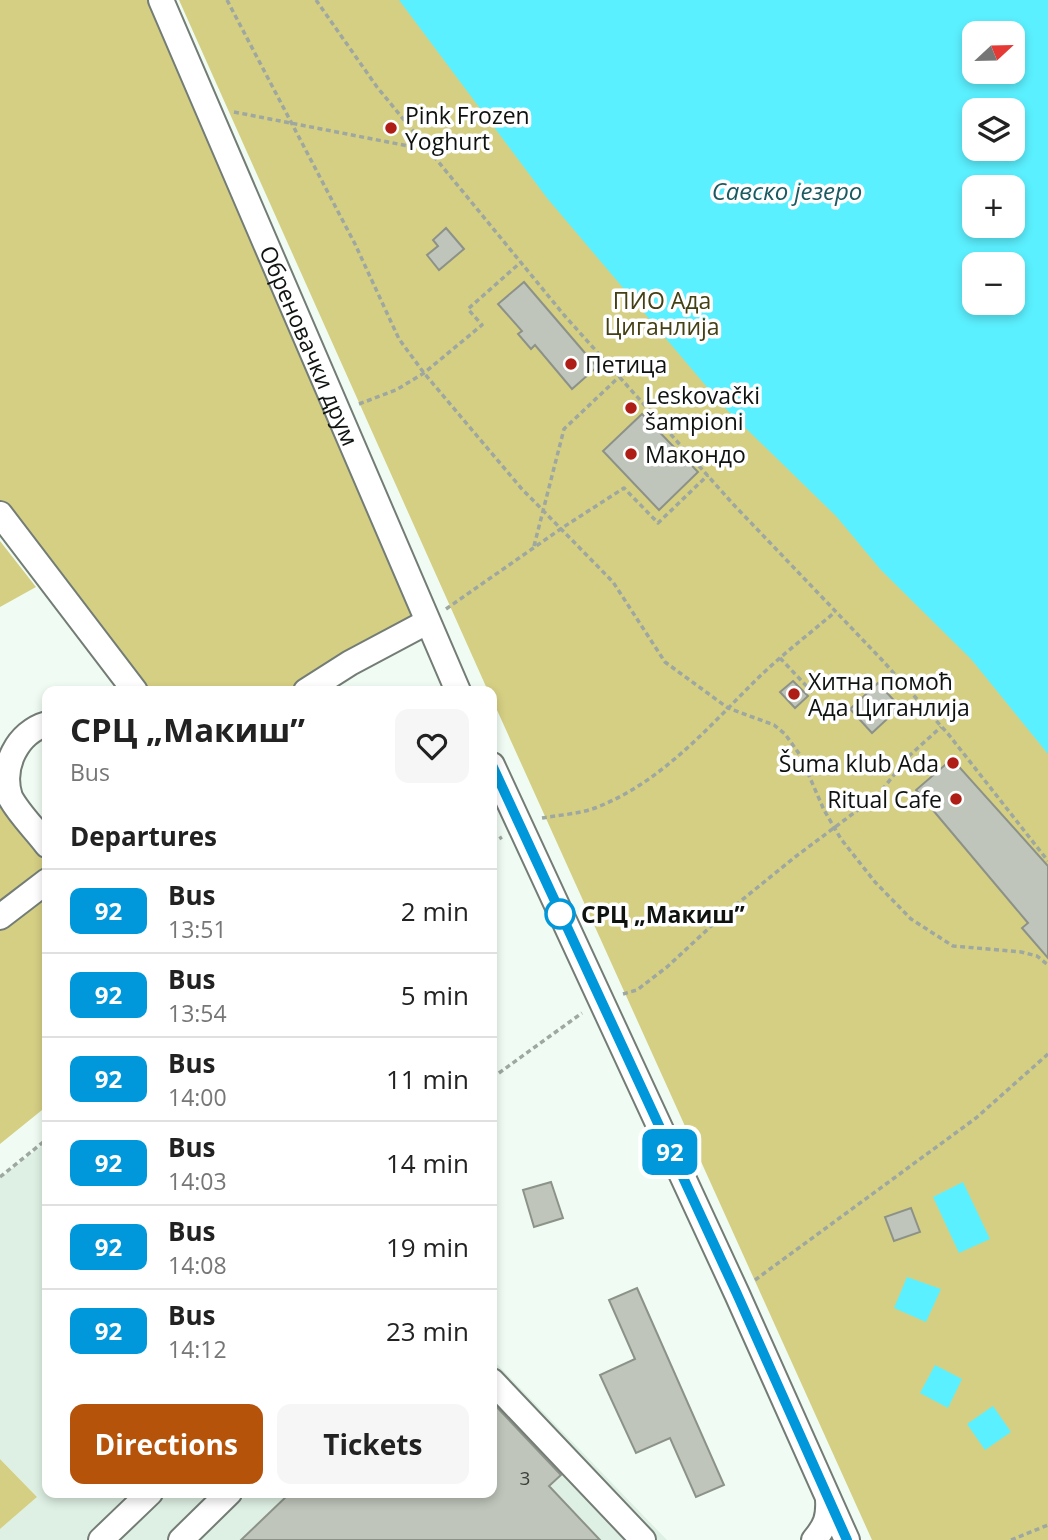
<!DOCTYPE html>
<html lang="en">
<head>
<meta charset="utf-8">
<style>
  body { margin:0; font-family:"Open Sans",sans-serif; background:#f6f6f6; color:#222; height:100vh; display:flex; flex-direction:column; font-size:26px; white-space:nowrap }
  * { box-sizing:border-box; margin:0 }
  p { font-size:23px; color:#767676 }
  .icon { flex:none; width:38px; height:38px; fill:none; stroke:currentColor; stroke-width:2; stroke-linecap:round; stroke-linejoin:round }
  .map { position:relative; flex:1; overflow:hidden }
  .drawer { position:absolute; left:42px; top:686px; width:455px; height:812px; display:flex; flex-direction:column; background:#fff; border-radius:14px; box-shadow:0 4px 10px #0003 }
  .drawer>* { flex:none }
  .badge { padding:0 14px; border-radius:10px; font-size:24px; line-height:46px }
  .needle { width:46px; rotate:68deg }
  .tools { position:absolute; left:962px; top:21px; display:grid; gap:14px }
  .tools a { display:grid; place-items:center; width:63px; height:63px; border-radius:14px; background:#fff; box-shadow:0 4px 10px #0003; font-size:35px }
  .map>.badge { position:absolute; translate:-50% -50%; box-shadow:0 0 0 4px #fff }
  h2 { padding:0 28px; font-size:26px; line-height:63px }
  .round { display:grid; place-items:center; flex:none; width:74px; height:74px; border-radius:14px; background:#f6f6f6 }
  .summary { display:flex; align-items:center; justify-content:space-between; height:119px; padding:0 28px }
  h1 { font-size:33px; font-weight:700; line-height:52px }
  .cta { display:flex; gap:14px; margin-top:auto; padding:14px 28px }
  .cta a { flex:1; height:80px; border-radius:14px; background:#b45309; color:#fff; font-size:28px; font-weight:700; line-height:80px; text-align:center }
  .cta a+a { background:#f6f6f6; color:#222 }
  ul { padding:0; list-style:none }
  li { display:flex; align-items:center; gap:21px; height:84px; padding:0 28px; border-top:2px solid #e0e0e0 }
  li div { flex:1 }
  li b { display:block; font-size:26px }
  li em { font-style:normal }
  li .badge { min-width:77px; font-weight:700; text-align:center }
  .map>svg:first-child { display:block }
  .built { fill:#def0e3 }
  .green { fill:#d5cf84; fill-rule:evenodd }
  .water { fill:#5bf0ff; fill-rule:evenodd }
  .building { fill:#bfc5ba; stroke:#8d9288; stroke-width:2 }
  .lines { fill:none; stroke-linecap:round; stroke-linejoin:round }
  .minor-casing { stroke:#737d76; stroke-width:28 }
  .path { stroke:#9ea7a0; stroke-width:3.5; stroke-dasharray:5 3.5; stroke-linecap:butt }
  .minor { stroke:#fff; stroke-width:24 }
  .line-casing { stroke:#fff; stroke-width:16 }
  .line { stroke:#0098da; stroke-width:10 }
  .poi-dot { fill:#ae1e16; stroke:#fff; stroke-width:2.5 }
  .stop-dot { fill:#fff; stroke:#0098da; stroke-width:3.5 }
  .labels { text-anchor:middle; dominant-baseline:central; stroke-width:7; stroke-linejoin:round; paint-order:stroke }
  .number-label { font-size:19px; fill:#3b403a }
  .poi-label { font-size:23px; fill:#0f1310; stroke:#fff; text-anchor:start }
  .park-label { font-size:23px; fill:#444014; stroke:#fff }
  .street-label { font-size:23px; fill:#0f1310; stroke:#fff }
  .stop-label { font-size:23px; font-weight:bold; fill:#0f1310; stroke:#fff; text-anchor:start }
  .water-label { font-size:24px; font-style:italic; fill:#1b5a60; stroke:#fff }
</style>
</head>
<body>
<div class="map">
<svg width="1048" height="1540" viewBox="0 0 1048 1540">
  <rect width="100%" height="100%" fill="#f0fcf3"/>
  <path class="built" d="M47 1142V1493H492V1359L667 1540H0V1529L37 1497 0 1459V1178Z"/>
  <path class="green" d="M0 0H161L427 622 306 691H135L0 514Z
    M179 0H1048V1540H872L492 699V691H488ZM975 33H1013V72H975ZM975 110H1013V149H975ZM975 187H1013V226H975ZM975 264H1013V303H975Z
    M0 541 36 587 0 607Z
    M0 806 4 807 47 850V1106L0 1144Z
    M0 1459 37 1497 0 1529Z"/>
  <path class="water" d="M399 0H1048V754L971 659 881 570 836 516 723 406 547 198ZM975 33H1013V72H975ZM975 110H1013V149H975ZM1013 187V226H975V187ZM975 264H1013V303H975Z
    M963 1182 990 1239 959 1253 933 1197Z
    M907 1277 941 1289 926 1322 894 1308Z
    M935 1365 962 1379 948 1408 920 1393Z
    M993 1406 1011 1432 985 1450 967 1424Z"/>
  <path class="building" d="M446 228 464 249 439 270 427 255 438 246 433 240Z
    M524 282 597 367 572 389 535 345 531 349 518 334 522 331 498 304Z
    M642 414 698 472 659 510 603 451Z
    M793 681 808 696 795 708 780 692Z
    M878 683 900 707 872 733 850 709Z
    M952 759 1048 866V958L1022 928 1028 923 916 790Z
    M551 1182 563 1218 534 1227 523 1190Z
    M911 1208 920 1232 894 1241 885 1217Z
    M637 1288 724 1485 696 1497 670 1438 636 1453 600 1375 635 1359 609 1300Z
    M492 1402 561 1475 549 1486 600 1540H241L290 1493H492Z"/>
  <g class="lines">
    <defs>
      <g id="minor">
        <path id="s1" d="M161 0 458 691"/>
        <path d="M0 514 135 691"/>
        <path d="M306 691 350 663 427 622"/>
        <path d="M47 724C18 732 0 766 10 797 19 814 35 829 47 845"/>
        <path d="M492 765 737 1294 847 1540"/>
        <path d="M0 917 47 881"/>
        <path d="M492 1381 643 1540"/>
        <path d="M101 1540 150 1493"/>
        <path d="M181 1540 229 1493"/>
        <path d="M814 1540C826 1526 829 1517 828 1499"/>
      </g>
    </defs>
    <use href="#minor" class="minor-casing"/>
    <path class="path" d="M227 0 355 244 399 339 424 373 521 488 613 582 665 662 728 708 774 725 785 734 800 755 824 810 841 839 875 882 911 919 953 946 1021 952 1037 956 1048 965
      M316 0 377 87 564 315 733 504 883 661 949 735 1048 861
      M234 112 429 150
      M359 404 396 390 424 373 482 325 468 309 521 262
      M534 546 564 429 619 377
      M446 609 562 528 624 488 658 523 708 475
      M780 658 814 694
      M542 818C559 815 579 814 595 808 660 783 706 730 754 682 779 657 808 635 835 612
      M492 843 502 837
      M623 994 637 990 667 967 721 917 795 857 878 795 909 756 941 727
      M492 1078 582 1013
      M0 1177 47 1139
      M755 1280 976 1118 1048 1054
      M1011 1540 1048 1525"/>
    <use href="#minor" class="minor"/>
  </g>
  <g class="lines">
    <defs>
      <path id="line" d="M492 765 737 1294 847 1540"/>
    </defs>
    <use href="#line" class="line-casing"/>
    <use href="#line" class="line"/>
  </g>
  <g class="poi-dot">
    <circle cx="391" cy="128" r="7"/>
    <circle cx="571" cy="364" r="7"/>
    <circle cx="631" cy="408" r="7"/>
    <circle cx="631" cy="454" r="7"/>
    <circle cx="794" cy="694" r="7"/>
    <circle cx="953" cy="763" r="7"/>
    <circle cx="956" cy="799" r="7"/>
  </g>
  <circle class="stop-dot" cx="560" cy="914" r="14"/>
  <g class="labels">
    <g class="number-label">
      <text x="525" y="1478">3</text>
    </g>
    <g class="poi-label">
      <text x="405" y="115">Pink Frozen<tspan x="405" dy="26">Yoghurt</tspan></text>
      <text x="585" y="364">Петица</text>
      <text x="645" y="395">Leskovački<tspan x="645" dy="26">šampioni</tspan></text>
      <text x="645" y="454">Макондо</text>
      <text x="808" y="681">Хитна помоћ<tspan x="808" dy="26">Ада Циганлија</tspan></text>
      <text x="939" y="763" text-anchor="end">Šuma klub Ada</text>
      <text x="942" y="799" text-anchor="end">Ritual Cafe</text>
    </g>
    <g class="park-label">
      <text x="662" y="300">ПИО Ада<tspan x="662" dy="26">Циганлија</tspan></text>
    </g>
    <g class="street-label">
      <text stroke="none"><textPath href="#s1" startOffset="376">Обреновачки друм</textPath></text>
    </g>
    <g class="stop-label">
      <text x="581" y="914">СРЦ „Макиш”</text>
    </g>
    <g class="water-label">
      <text x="787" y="190">Савско језеро</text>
    </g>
  </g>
</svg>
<div class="tools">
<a><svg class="needle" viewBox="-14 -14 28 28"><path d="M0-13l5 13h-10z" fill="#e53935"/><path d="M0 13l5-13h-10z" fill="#767676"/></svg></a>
<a><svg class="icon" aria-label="layers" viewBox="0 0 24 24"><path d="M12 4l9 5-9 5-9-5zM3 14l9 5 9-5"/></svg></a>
<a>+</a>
<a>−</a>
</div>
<b class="badge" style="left:670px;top:1152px;background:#0098da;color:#fff">92</b>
<section class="drawer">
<div class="summary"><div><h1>СРЦ „Макиш”</h1><p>Bus</p></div><a class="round"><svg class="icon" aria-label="heart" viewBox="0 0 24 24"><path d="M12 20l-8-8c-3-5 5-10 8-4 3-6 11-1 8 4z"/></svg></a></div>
<h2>Departures</h2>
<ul>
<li><span class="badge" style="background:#0098da;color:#fff">92</span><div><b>Bus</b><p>13:51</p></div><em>2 min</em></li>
<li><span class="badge" style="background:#0098da;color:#fff">92</span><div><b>Bus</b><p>13:54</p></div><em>5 min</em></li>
<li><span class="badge" style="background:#0098da;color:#fff">92</span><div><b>Bus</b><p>14:00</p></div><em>11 min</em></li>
<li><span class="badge" style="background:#0098da;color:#fff">92</span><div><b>Bus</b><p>14:03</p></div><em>14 min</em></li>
<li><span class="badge" style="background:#0098da;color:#fff">92</span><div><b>Bus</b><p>14:08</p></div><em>19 min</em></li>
<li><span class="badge" style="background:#0098da;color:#fff">92</span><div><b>Bus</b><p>14:12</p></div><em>23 min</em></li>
</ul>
<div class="cta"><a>Directions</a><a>Tickets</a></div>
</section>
</div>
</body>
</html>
